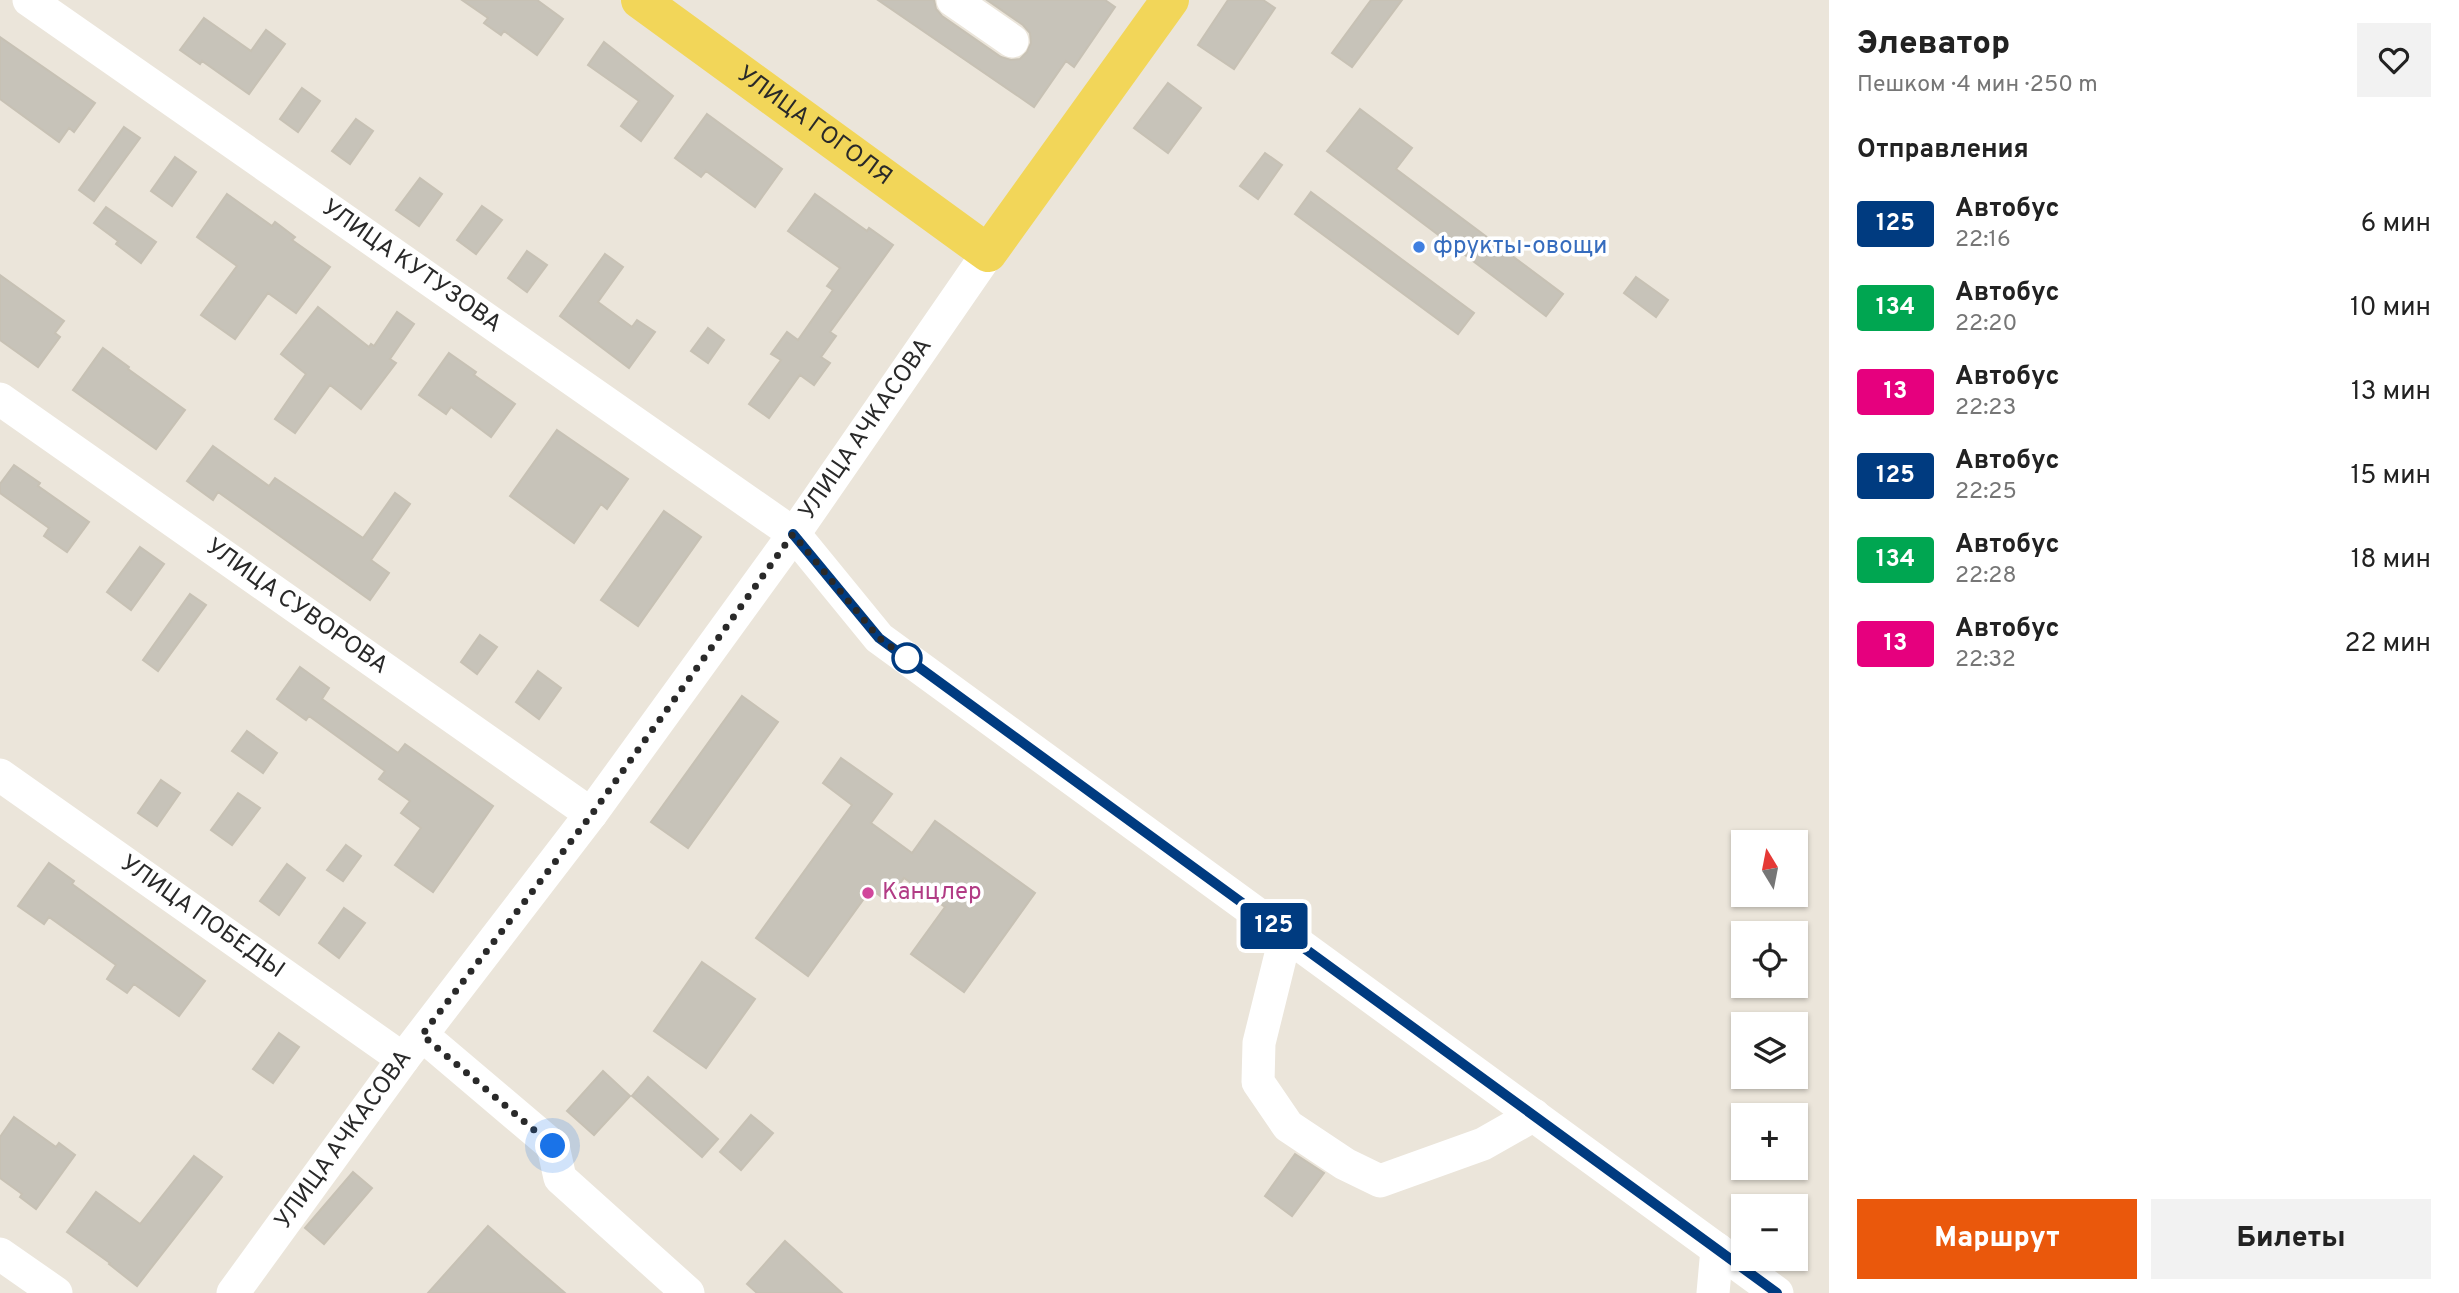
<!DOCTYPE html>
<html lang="ru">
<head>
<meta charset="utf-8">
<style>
  body { margin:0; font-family:Overpass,sans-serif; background:#f2f2f2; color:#222; height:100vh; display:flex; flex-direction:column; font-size:26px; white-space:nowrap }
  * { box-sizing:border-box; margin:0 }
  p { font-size:23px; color:#767676 }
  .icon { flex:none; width:38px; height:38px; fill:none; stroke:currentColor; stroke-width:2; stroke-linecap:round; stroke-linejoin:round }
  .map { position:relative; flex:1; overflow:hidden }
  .side { display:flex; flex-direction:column; background:#fff; width:630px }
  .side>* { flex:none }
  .badge { padding:0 14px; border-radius:5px; font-size:24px; line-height:46px }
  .needle { width:46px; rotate:350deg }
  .controls { position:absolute; left:1731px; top:830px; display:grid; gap:14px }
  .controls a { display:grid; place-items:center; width:77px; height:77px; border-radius:0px; background:#fff; box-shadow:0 2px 5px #0004; font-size:35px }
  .you { position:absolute; width:35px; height:35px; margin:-18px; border:5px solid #fff; border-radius:50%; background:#1a73e8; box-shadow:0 0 0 10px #1a73e833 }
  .map>.badge { position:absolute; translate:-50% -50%; box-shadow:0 0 0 4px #fff }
  h2 { padding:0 28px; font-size:26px; line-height:63px }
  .round { display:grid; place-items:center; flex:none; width:74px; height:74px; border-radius:0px; background:#f2f2f2 }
  .overview { display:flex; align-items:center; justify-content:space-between; height:119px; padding:0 28px }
  h1 { font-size:33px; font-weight:800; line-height:52px }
  .primary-button { display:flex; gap:14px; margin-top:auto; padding:14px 28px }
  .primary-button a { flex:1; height:80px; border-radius:0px; background:#ea580c; color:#fff; font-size:28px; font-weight:800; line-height:80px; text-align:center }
  .primary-button a+a { background:#f2f2f2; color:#222 }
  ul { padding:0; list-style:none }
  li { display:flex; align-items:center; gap:21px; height:84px; padding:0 28px }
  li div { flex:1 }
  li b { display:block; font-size:26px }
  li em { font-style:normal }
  li .badge { min-width:77px; font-weight:700; text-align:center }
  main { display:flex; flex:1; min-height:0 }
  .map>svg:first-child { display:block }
  .building { fill:#c7c3b9; stroke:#c7c1b4; stroke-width:2 }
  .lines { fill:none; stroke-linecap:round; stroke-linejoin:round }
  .minor { stroke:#fff; stroke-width:33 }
  .major { stroke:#f2d659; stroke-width:38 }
  .line-casing { stroke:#fff; stroke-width:16 }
  .line { stroke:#003b80; stroke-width:10 }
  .walk { stroke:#292929; stroke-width:7; stroke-dasharray:0 12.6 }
  .shop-dot { fill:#3f7fe0; stroke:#fff; stroke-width:2.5 }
  .stop-dot { fill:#fff; stroke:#003b80; stroke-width:3.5 }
  .hotel-dot { fill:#d1479c; stroke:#fff; stroke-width:2.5 }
  .labels { text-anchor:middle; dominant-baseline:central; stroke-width:7; stroke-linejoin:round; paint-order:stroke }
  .street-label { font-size:24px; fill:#292929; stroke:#fff }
  .shop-label { font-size:24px; fill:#366cbe; stroke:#fff; text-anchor:start }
  .hotel-label { font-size:24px; fill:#b23c85; stroke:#fff; text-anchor:start }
</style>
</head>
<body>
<main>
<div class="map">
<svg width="1829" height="1293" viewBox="0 0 1829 1293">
  <rect width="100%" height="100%" fill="#ebe5da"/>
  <path class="building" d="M462 0H537L563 19 537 55 504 31 501 35 484 23 488 18Z
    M878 0H934L936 9 942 16 1001 57 1011 60 1020 59 1027 52 1031 43 1030 33 1023 25 987 0H1105L1115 7 1074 67 1066 61 1034 107Z
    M1228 0H1263L1275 8 1234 69 1198 45Z
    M1371 0H1402L1352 67 1332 53Z
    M204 18 251 51 266 30 285 44 249 94 202 61 200 64 180 50Z
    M0 37 95 103 74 132 69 128 59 142 0 99Z
    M604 42 673 96 641 141 621 126 639 101 588 65Z
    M1168 83 1201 108 1168 153 1134 128Z
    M302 88 320 101 298 132 280 119Z
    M1360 109 1412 148 1396 169 1563 294 1546 316 1327 151Z
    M707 114 782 169 755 207 706 171 701 177 675 158Z
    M356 119 373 131 350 164 332 151Z
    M124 127 140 138 94 201 79 190Z
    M1265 153 1282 165 1258 199 1240 186Z
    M175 157 196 172 172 206 151 191Z
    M420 178 442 194 419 226 396 210Z
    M1311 192 1474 313 1458 334 1295 214Z
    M227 194 272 226 275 222 295 237 292 240 330 267 296 313 268 293 235 339 201 315 237 266 197 237Z
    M815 194 867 231 869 228 893 245 830 332 836 336 821 357 830 363 814 385 800 375 769 418 749 404 781 360 771 354 787 332 798 340 833 290 827 286 840 268 788 231Z
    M482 206 502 220 476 254 457 240Z
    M106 207 156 242 141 263 116 244 118 241 94 223Z
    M527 251 547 265 527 292 508 278Z
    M605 254 623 267 598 302 632 327 637 320 655 332 629 368 560 316Z
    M0 275 64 321 55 333 60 337 38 367 0 340Z
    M1636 277 1668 300 1656 317 1624 293Z
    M318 307 369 347 371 344 374 346 397 312 414 324 390 359 396 363 361 409 330 385 295 433 275 419 306 374 281 354Z
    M708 328 724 340 708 363 691 351Z
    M103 348 129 367 128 369 185 410 156 449 73 390Z
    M449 353 476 372 474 375 515 404 491 437 451 407 446 414 419 395Z
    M557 430 628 479 607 509 601 504 574 543 510 496Z
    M213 446 269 486 275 478 363 538 395 493 410 504 371 560 389 573 370 600 218 492 213 500 187 481Z
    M14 465 40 483 38 486 89 522 67 552 44 536 49 528 0 493V484Z
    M664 511 701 537 638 626 601 600Z
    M140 547 164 564 131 610 107 592Z
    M190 594 206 605 158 671 143 660Z
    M480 635 497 647 477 674 461 662Z
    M300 667 329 688 322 699 398 753 405 744 493 806 433 892 395 865 421 828 401 813 410 801 379 779 385 771 309 716 306 720 277 699Z
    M538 671 561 688 539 719 516 702Z
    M742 696 778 722 688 848 651 822Z
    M247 731 277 753 263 773 232 751Z
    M841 758 892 794 871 823 912 853 935 821 1035 893 964 992 911 954 945 907 904 878 887 901 871 889 808 976 756 938 852 805 823 783Z
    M161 780 180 793 157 826 138 813Z
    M238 793 260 808 232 845 211 830Z
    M346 845 361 856 343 881 327 870Z
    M49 863 74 881 72 884 205 981 179 1016 134 984 127 993 107 979 116 965 49 917 44 924 18 906Z
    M287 864 305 878 279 915 260 901Z
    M344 908 365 923 339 958 319 943Z
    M702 962 755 999 706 1068 654 1031Z
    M279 1033 299 1047 273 1083 253 1069Z
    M603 1071 630 1096 594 1135 567 1111Z
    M648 1077 718 1139 702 1157 632 1096Z
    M751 1115 773 1133 741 1170 720 1152Z
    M14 1117 56 1147 59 1143 75 1155 36 1209 20 1197 22 1194 0 1178V1137Z
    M1295 1154 1324 1173 1292 1216 1265 1196Z
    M194 1156 222 1177 137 1286 109 1264 110 1263 67 1232 96 1192 140 1224Z
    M353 1172 372 1188 324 1244 305 1228Z
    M488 1226 522 1256 565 1293H428Z
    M785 1241 842 1293H757L747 1284Z"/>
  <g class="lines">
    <g class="minor">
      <path id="s1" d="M29 0 794 534 879 638 1777 1293"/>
      <path d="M953 0 1012 41"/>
      <path id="s2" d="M0 399 591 814"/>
      <path id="s3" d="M0 775 403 1059"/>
      <path d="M1286 934 1259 1043 1258 1082 1288 1126 1345 1164 1380 1181 1483 1144 1534 1115"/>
      <path d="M422 1035 553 1146 560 1178 688 1293"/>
      <path d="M0 1254 56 1293"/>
      <path id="s4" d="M233 1293 403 1059 591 814 794 534 988 253"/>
      <path d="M1713 1293 1717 1249"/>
    </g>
    <path class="major" id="s5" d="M640 0 988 253 1170 0"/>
  </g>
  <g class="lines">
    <defs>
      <path id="line" d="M793 534 879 638 1777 1293"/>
    </defs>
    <use href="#line" class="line-casing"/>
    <use href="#line" class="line"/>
    <path class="walk" d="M553 1146 422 1035 592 814 793 534 879 638 907 658"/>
  </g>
  <circle class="shop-dot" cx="1419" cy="247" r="7"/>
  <circle class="stop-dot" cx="907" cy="658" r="14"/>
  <circle class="hotel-dot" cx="868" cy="893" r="7"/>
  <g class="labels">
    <g class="street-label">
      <text stroke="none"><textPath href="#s5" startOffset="215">УЛИЦА ГОГОЛЯ</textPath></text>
      <text stroke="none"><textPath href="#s1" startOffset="466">УЛИЦА КУТУЗОВА</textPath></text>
      <text stroke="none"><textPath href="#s4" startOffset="1071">УЛИЦА АЧКАСОВА</textPath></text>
      <text stroke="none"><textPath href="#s2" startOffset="362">УЛИЦА СУВОРОВА</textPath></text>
      <text stroke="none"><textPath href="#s3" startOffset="247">УЛИЦА ПОБЕДЫ</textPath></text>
      <text stroke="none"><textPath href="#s4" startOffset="189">УЛИЦА АЧКАСОВА</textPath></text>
    </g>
    <g class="shop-label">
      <text x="1433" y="247">фрукты-овощи</text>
    </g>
    <g class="hotel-label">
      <text x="882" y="893">Канцлер</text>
    </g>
  </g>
</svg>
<div class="controls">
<a><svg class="needle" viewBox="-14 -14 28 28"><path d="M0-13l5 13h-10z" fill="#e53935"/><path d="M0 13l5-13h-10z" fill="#767676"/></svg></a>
<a><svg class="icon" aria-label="locate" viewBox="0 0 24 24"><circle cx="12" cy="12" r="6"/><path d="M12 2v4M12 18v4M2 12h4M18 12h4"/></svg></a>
<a><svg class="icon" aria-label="layers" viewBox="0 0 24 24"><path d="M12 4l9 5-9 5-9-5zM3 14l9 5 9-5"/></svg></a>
<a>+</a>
<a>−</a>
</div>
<div class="you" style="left:553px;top:1146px"></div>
<b class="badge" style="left:1274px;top:926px;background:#003b80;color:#fff">125</b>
</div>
<section class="side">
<div class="overview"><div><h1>Элеватор</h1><p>Пешком · 4 мин · 250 m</p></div><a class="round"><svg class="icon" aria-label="heart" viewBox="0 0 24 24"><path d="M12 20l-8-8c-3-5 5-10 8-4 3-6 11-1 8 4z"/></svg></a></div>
<h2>Отправления</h2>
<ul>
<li><span class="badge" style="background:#003b80;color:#fff">125</span><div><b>Автобус</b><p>22:16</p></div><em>6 мин</em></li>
<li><span class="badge" style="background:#00a651;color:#fff">134</span><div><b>Автобус</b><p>22:20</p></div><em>10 мин</em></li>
<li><span class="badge" style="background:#e6007e;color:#fff">13</span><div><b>Автобус</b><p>22:23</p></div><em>13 мин</em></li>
<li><span class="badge" style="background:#003b80;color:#fff">125</span><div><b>Автобус</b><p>22:25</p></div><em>15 мин</em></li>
<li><span class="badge" style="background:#00a651;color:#fff">134</span><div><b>Автобус</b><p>22:28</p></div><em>18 мин</em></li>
<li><span class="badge" style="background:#e6007e;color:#fff">13</span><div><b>Автобус</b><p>22:32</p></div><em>22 мин</em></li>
</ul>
<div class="primary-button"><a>Маршрут</a><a>Билеты</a></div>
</section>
</main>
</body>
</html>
